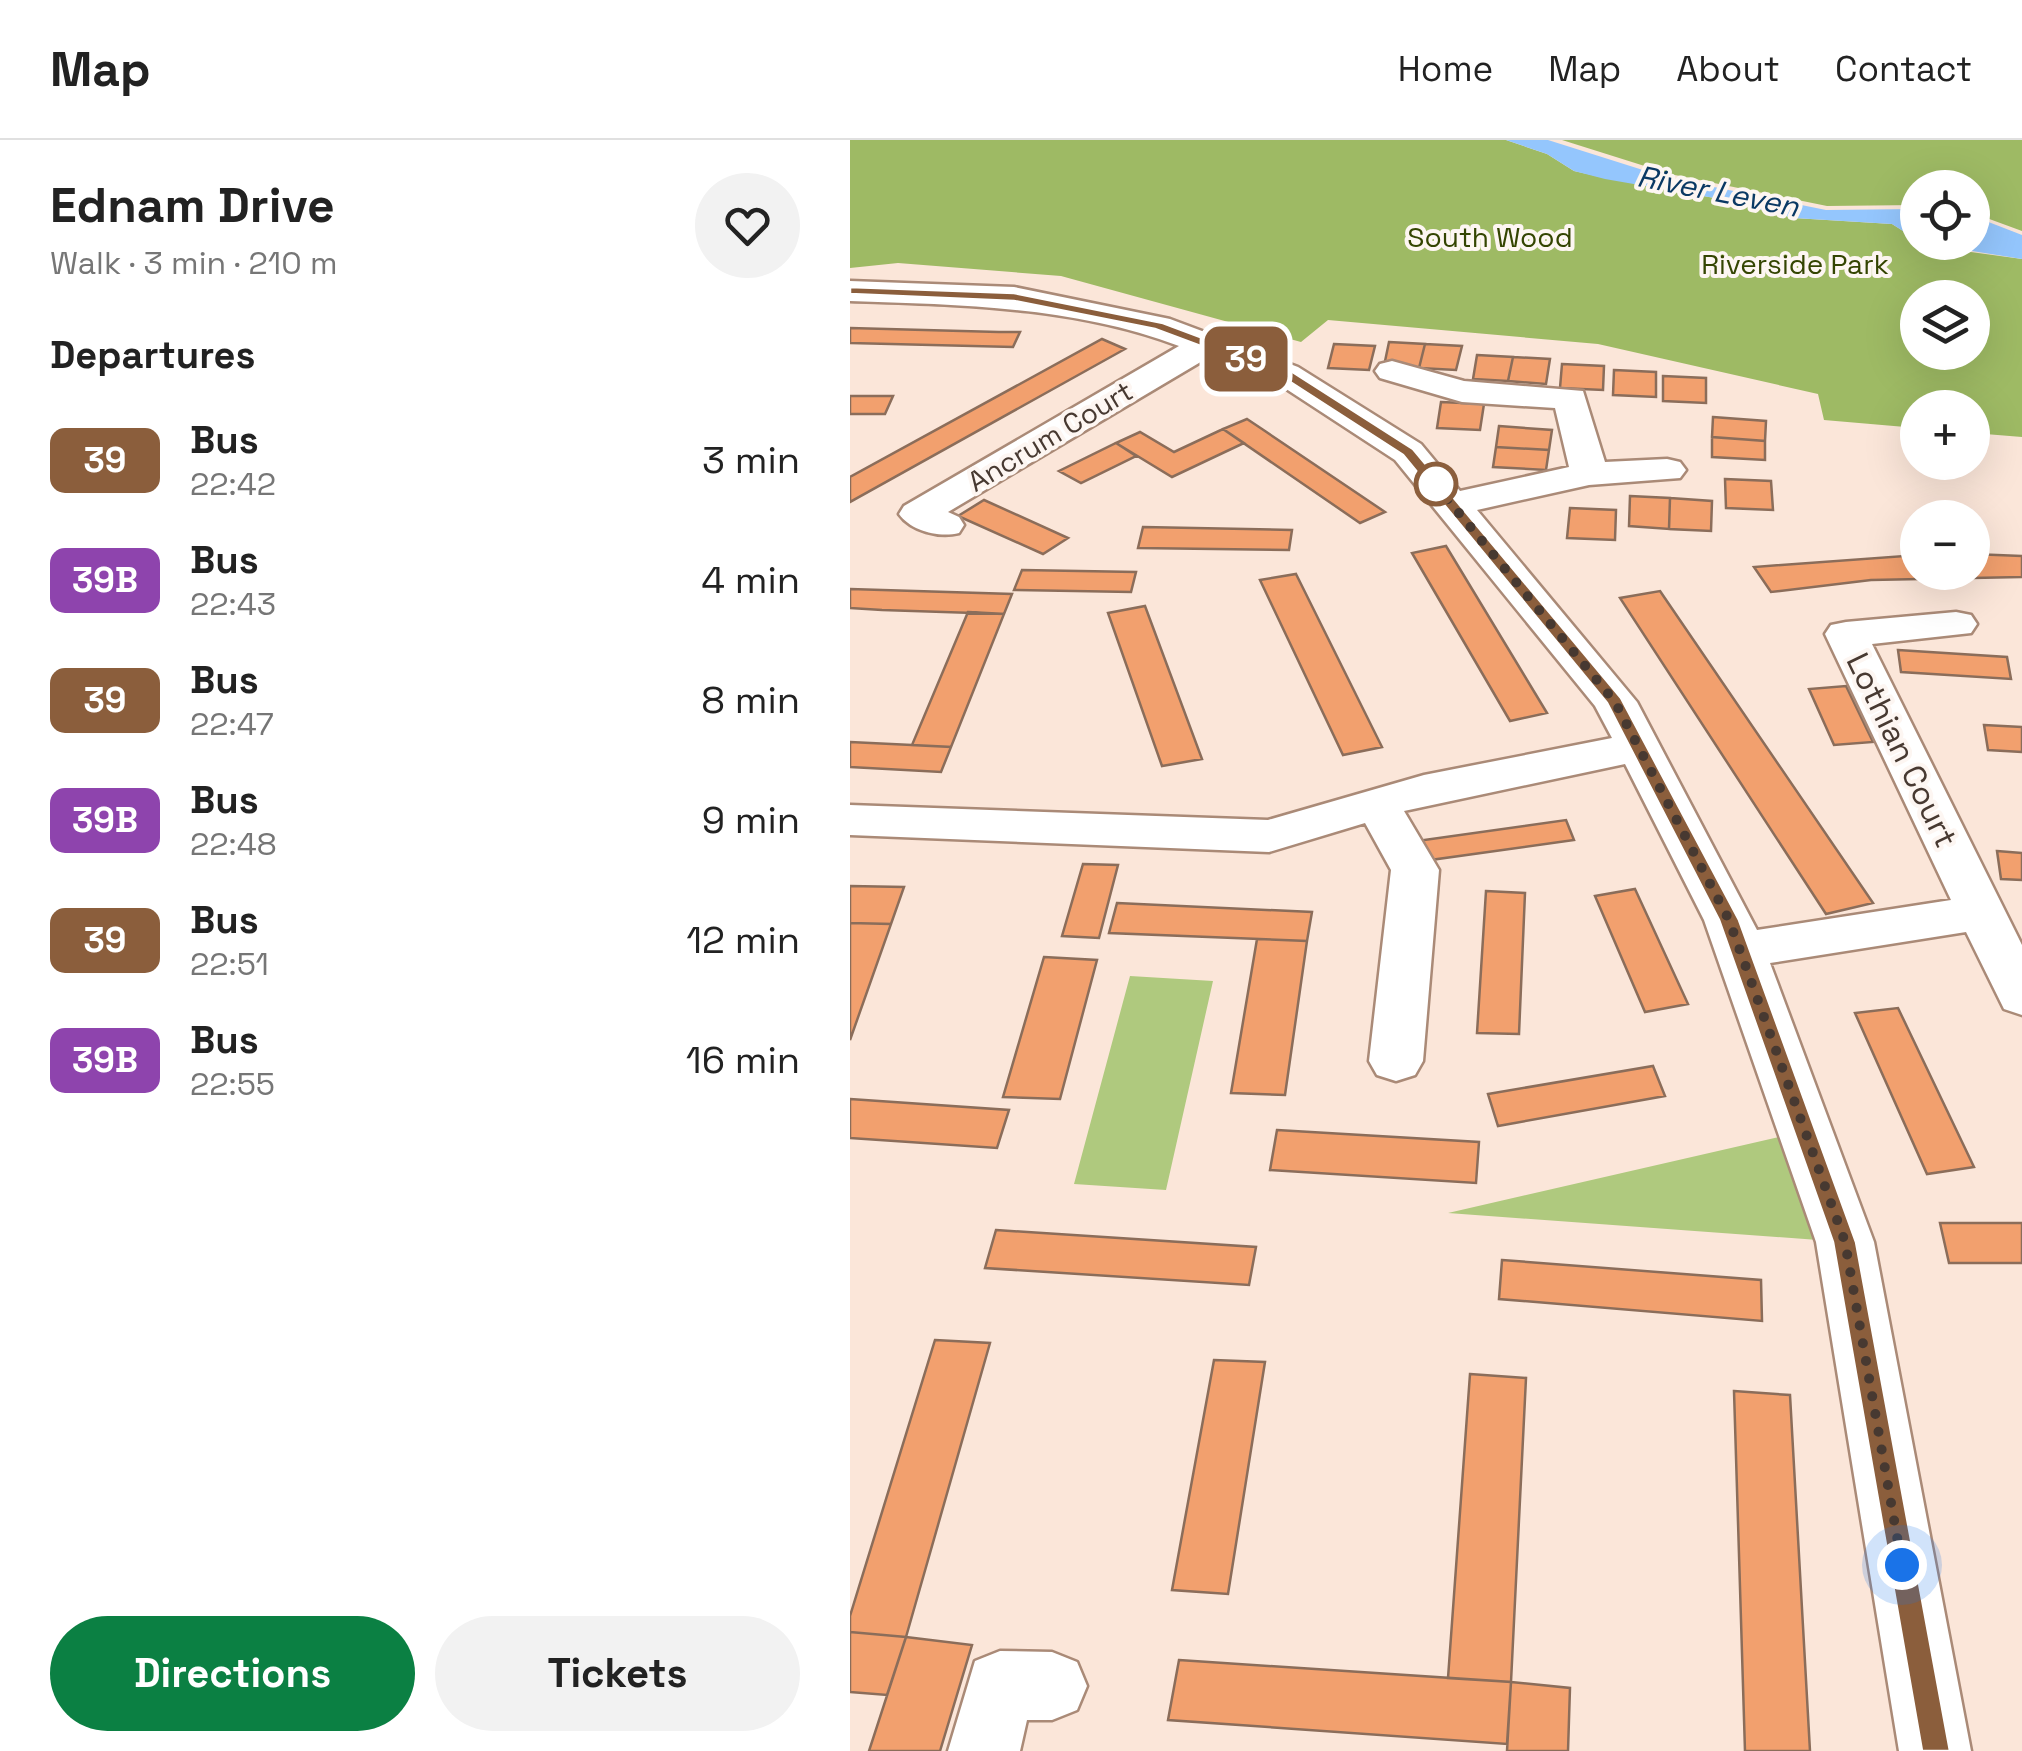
<!DOCTYPE html>
<html lang="en">
<head>
<meta charset="utf-8">
<style>
  body { margin:0; font-family:"Space Grotesk",sans-serif; background:#f2f2f2; color:#222; height:100vh; display:flex; flex-direction:column; font-size:38px; white-space:nowrap }
  * { box-sizing:border-box; margin:0 }
  p { font-size:32px; color:#767676 }
  .icon { flex:none; width:55px; height:55px; fill:none; stroke:currentColor; stroke-width:2; stroke-linecap:round; stroke-linejoin:round }
  .map { position:relative; flex:1; overflow:hidden }
  .sheet { display:flex; flex-direction:column; background:#fff; width:850px }
  .sheet>* { flex:none }
  .badge { padding:0 20px; border-radius:15px; font-size:35px; line-height:65px }
  .buttons { position:absolute; left:1050px; top:30px; display:grid; gap:20px }
  .buttons a { display:grid; place-items:center; width:90px; height:90px; border-radius:50%; background:#fff; box-shadow:0 10px 40px #0002; font-size:50px }
  .you { position:absolute; width:50px; height:50px; margin:-25px; border:8px solid #fff; border-radius:50%; background:#1a73e8; box-shadow:0 0 0 15px #1a73e833 }
  .map>.badge { position:absolute; translate:-50% -50%; box-shadow:0 0 0 5px #fff }
  h2 { padding:0 50px; font-size:38px; line-height:90px }
  .round { display:grid; place-items:center; flex:none; width:105px; height:105px; border-radius:52px; background:#f2f2f2 }
  .headline { display:flex; align-items:center; justify-content:space-between; height:170px; padding:0 50px }
  h1 { font-size:48px; font-weight:600; line-height:75px }
  .button { display:flex; gap:20px; margin-top:auto; padding:20px 50px }
  .button a { flex:1; height:115px; border-radius:60px; background:#0b8043; color:#fff; font-size:40px; font-weight:600; line-height:115px; text-align:center }
  .button a+a { background:#f2f2f2; color:#222 }
  ul { padding:0; list-style:none }
  li { display:flex; align-items:center; gap:30px; height:120px; padding:0 50px }
  li div { flex:1 }
  li b { display:block; font-size:38px }
  li em { font-style:normal }
  li .badge { min-width:110px; font-weight:700; text-align:center }
  header { display:flex; align-items:center; gap:60px; box-sizing:border-box; height:140px; padding:0 50px; background:#fff; border-bottom:2px solid #e0e0e0 }
  header strong { font-size:48px }
  nav { display:flex; gap:55px; margin-inline-start:auto; font-size:35px }
  main { display:flex; flex:1; min-height:0 }
  .map>svg:first-child { display:block }
  .green { fill:#afc97e }
  .forest { fill:#9eba64; fill-rule:evenodd }
  .water { fill:#94c6fd }
  .building { fill:#f2a06e; stroke:#8b6d5a; stroke-width:2.5 }
  .lines { fill:none; stroke-linecap:round; stroke-linejoin:round }
  .minor-casing { stroke:#aa8a77; stroke-width:5 }
  .minor { fill:#fff; fill-rule:evenodd }
  .line { fill:#8b5e3c; stroke:#fff; stroke-width:2.5 }
  .walk { stroke:#473931; stroke-width:10; stroke-dasharray:0 18 }
  .stop-dot { fill:#fff; stroke:#8b5e3c; stroke-width:5 }
  .labels { text-anchor:middle; dominant-baseline:central; stroke-width:8; stroke-linejoin:round; paint-order:stroke }
  .far-park-label { font-size:28px; fill:#344502; stroke:#fdf6f2 }
  .far-street-label { font-size:28px; fill:#473931; stroke:#fdf6f2 }
  .far-water-label { font-size:30px; font-style:italic; fill:#0a3964; stroke:#fdf6f2 }
  .street-label { font-size:32px; fill:#473931; stroke:#fdf6f2 }
</style>
</head>
<body>
<header>
<strong>Map</strong>
<nav><a>Home</a><a>Map</a><a>About</a><a>Contact</a></nav>
</header>
<main>
<section class="sheet">
<div class="headline"><div><h1>Ednam Drive</h1><p>Walk · 3 min · 210 m</p></div><a class="round"><svg class="icon" aria-label="heart" viewBox="0 0 24 24"><path d="M12 20l-8-8c-3-5 5-10 8-4 3-6 11-1 8 4z"/></svg></a></div>
<h2>Departures</h2>
<ul>
<li><span class="badge" style="background:#8b5e3c;color:#fff">39</span><div><b>Bus</b><p>22:42</p></div><em>3 min</em></li>
<li><span class="badge" style="background:#8e44ad;color:#fff">39B</span><div><b>Bus</b><p>22:43</p></div><em>4 min</em></li>
<li><span class="badge" style="background:#8b5e3c;color:#fff">39</span><div><b>Bus</b><p>22:47</p></div><em>8 min</em></li>
<li><span class="badge" style="background:#8e44ad;color:#fff">39B</span><div><b>Bus</b><p>22:48</p></div><em>9 min</em></li>
<li><span class="badge" style="background:#8b5e3c;color:#fff">39</span><div><b>Bus</b><p>22:51</p></div><em>12 min</em></li>
<li><span class="badge" style="background:#8e44ad;color:#fff">39B</span><div><b>Bus</b><p>22:55</p></div><em>16 min</em></li>
</ul>
<div class="button"><a>Directions</a><a>Tickets</a></div>
</section>
<div class="map">
<svg width="1172" height="1611" viewBox="0 0 1172 1611">
  <rect width="100%" height="100%" fill="#fbe6d9"/>
  <path class="green" d="M280 836 363 841 316 1050 224 1044Z
    M955 991 995 1102 598 1073Z"/>
  <path class="forest" d="M0 0H656L697 14 724 31 755 38 870 59 944 78 1042 84 1077 106 1172 119V297L1123 293 1122 268H1068L1067 288 974 280 968 254 748 204 478 180 451 202 211 136 48 123 0 128ZM1068 158H1122V212H1068Z
    M712 0H1172V91L1123 73 1122 48H1068L1067 65 977 66 820 34Z"/>
  <path class="water" d="M656 0H698L815 37 976 70 1067 69V100L1042 84 944 78 870 59 755 39 724 31 697 14Z
    M1123 76 1172 95V119L1072 103 1122 102Z"/>
  <path class="building" d="M0 188 149 192H170L163 207 0 203Z
    M252 199 275 209 0 362V337Z
    M539 202 575 204 569 228 534 226Z
    M484 204 525 206 519 230 478 228Z
    M575 204 612 206 606 230 569 228Z
    M627 215 663 217 658 241 623 239Z
    M663 217 700 219 696 244 658 241Z
    M712 224 754 226 753 250 710 248Z
    M764 230 806 232V257L763 255Z
    M813 236 856 238V263L813 261Z
    M0 256H43L35 274H0Z
    M591 262 634 264 630 290 587 288Z
    M863 277 916 281 915 301 862 297Z
    M397 279 412 289 535 372 510 383 373 289Z
    M649 286 702 290 699 310 646 307Z
    M373 289 394 303 322 337 266 303 290 292 324 312Z
    M862 297 915 301V320L862 317Z
    M266 303 286 316 231 343 209 331Z
    M646 307 699 310 696 330 643 327Z
    M875 339 921 341 923 370 876 368Z
    M780 356 820 358 819 389 779 386Z
    M820 358 862 361 861 391 819 389Z
    M134 360 218 398 193 414 108 376Z
    M720 368 766 370 765 400 717 398Z
    M293 387 442 390 439 410 288 408Z
    M596 406 697 573 660 581 562 413Z
    M1122 414 1172 416V437L1021 440 921 452 904 427 1068 415V432H1122Z
    M172 430 286 432 281 452 164 450Z
    M446 434 532 607 493 615 410 440Z
    M0 449 162 454 154 474 32 470 0 468Z
    M810 451 1023 763 976 774 770 458Z
    M295 466 352 619 312 626 258 473Z
    M118 472 154 474 101 607 62 605Z
    M1048 510 1157 517 1161 539 1051 532Z
    M996 546 1023 602 984 605 959 549Z
    M1134 585 1172 587V612L1138 610Z
    M0 602 62 605 101 607 91 632 0 627Z
    M716 680 724 700 573 721 567 701Z
    M1147 711 1172 713V740L1151 739Z
    M233 724 268 725 249 798 212 796Z
    M0 746 54 747 41 784 0 783Z
    M785 749 838 864 795 872 745 756Z
    M636 751 675 753 669 894 627 893Z
    M267 763 462 772 457 801 259 793Z
    M0 783 41 784 0 900Z
    M407 799 457 801 435 955 381 953Z
    M194 817 247 820 210 959 153 957Z
    M1048 868 1124 1027 1077 1034 1005 873Z
    M803 926 815 956 648 986 638 954Z
    M0 959 159 970 147 1008 0 998Z
    M427 990 629 1002 626 1043 420 1030Z
    M1090 1083H1172V1123H1099Z
    M146 1090 406 1107 399 1145 135 1128Z
    M652 1120 911 1140 912 1181 649 1159Z
    M85 1200 140 1203 56 1497 0 1492V1476Z
    M364 1220 415 1222 378 1454 322 1450Z
    M620 1234 676 1238 661 1542 598 1538Z
    M884 1251 940 1255 960 1611H895Z
    M0 1492 56 1497 37 1555 0 1552Z
    M56 1497 122 1505 90 1611H19Z
    M329 1520 661 1542 657 1604 318 1580Z
    M661 1542 720 1548 718 1611H657Z"/>
  <g class="lines">
    <defs>
      <path id="minor" d="M0 141 164 147 320 179 448 227 571 304 610 351 719 327 705 268 612 262 530 238 525 231 530 224 542 221 614 241 733 251 755 322 817 319 830 322 836 330 830 338 739 345 627 370 787 562 907 790 1101 760 975 494 981 485 996 482 1106 472 1121 475 1127 484 1121 493 1022 504 1172 805V875L1154 869 1116 792 920 823 1024 1102 1121 1611H1049L966 1102 854 780 775 624 554 671 589 730 573 921 565 935 546 941 527 935 519 921 541 730 515 683 419 712 0 695V665L418 680 574 635 762 598 745 566 545 320 424 241 359 217 98 372 109 377 114 385 109 393C89 398 61 391 49 374L54 366 329 206C224 166 111 165 0 161Z
        M150 1511 202 1512 227 1522 237 1546 227 1570 202 1580H177L170 1611H98L125 1521Z"/>
    </defs>
    <use href="#minor" class="minor-casing"/>
    <use href="#minor" class="minor"/>
  </g>
  <path class="line" d="M0 147 164 153 313 183 441 231 563 309 771 558 889 780 1006 1102 1100 1611H1072L983 1102 869 780 757 563 553 315 431 236 305 189 164 161 0 154Z"/>
  <g class="lines">
    <path class="walk" d="M586 344 580 338 765 562 879 780 995 1102 1052 1425"/>
  </g>
  <circle class="stop-dot" cx="586" cy="344" r="20"/>
  <g class="labels">
    <g class="far-park-label">
      <text x="640" y="97">South Wood</text>
      <text x="945" y="124">Riverside Park</text>
    </g>
    <g class="far-street-label">
      <text transform="translate(200 296) rotate(-31)">Ancrum Court</text>
    </g>
    <g class="far-water-label">
      <text transform="translate(868 51) rotate(11)">River Leven</text>
    </g>
    <g class="street-label">
      <text transform="translate(1052 610) rotate(64)">Lothian Court</text>
    </g>
  </g>
</svg>
<div class="buttons">
<a><svg class="icon" aria-label="locate" viewBox="0 0 24 24"><circle cx="12" cy="12" r="6"/><path d="M12 2v4M12 18v4M2 12h4M18 12h4"/></svg></a>
<a><svg class="icon" aria-label="layers" viewBox="0 0 24 24"><path d="M12 4l9 5-9 5-9-5zM3 14l9 5 9-5"/></svg></a>
<a>+</a>
<a>−</a>
</div>
<div class="you" style="left:1052px;top:1425px"></div>
<b class="badge" style="left:396px;top:219px;background:#8b5e3c;color:#fff">39</b>
</div>
</main>
</body>
</html>
